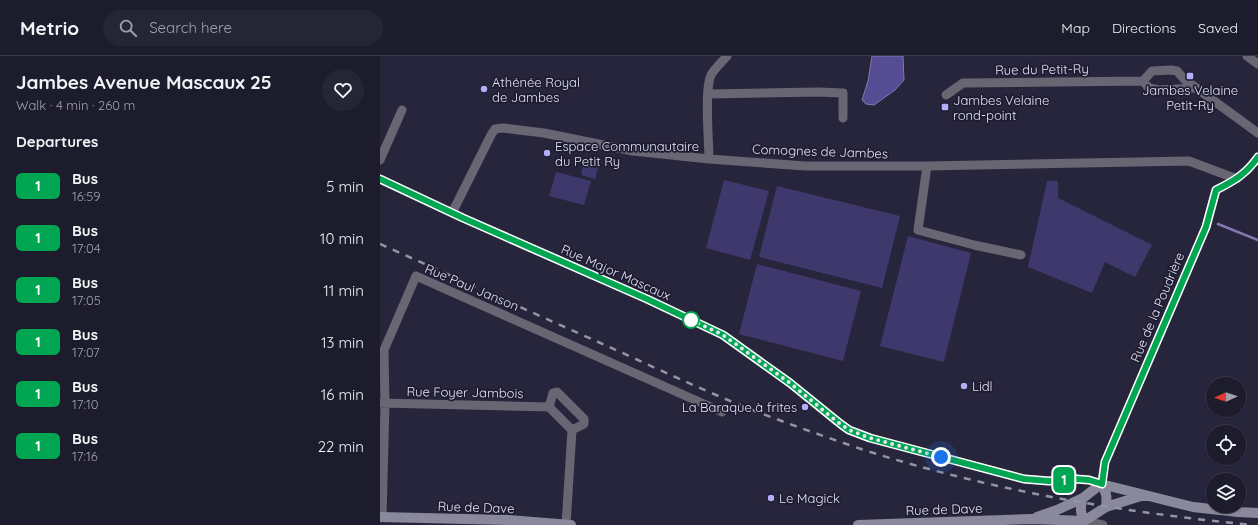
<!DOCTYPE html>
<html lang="en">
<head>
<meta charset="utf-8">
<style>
  body { margin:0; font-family:Quicksand,sans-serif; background:#252535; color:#f1f3f6; height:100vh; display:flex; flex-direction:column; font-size:15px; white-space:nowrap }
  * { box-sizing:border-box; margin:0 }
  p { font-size:13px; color:#a0a1aa }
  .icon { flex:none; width:22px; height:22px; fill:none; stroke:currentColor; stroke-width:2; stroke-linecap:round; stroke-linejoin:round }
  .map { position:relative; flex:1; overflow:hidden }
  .sheet { display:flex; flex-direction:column; background:#1d1c2d; width:380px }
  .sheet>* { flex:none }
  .badge { padding:0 8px; border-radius:6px; font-size:14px; line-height:26px }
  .needle { width:26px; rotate:267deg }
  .controls { position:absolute; left:826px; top:321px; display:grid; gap:8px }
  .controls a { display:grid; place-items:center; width:40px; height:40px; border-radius:50%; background:#1d1c2d; box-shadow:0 1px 3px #0004,0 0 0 1px #3b3a49; font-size:20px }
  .you { position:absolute; width:20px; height:20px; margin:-10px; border:3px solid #fff; border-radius:50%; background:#1a73e8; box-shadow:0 0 0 6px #1a73e833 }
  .map>.badge { position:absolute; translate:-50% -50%; box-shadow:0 0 0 2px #fff }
  h2 { padding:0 16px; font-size:15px; line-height:36px }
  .round { display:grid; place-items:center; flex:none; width:42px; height:42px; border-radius:21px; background:#252535 }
  .headline { display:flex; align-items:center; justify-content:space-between; height:68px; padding:0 16px }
  h1 { font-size:19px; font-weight:700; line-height:30px }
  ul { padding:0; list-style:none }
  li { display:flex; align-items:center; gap:12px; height:52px; padding:0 16px }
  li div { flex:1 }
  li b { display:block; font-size:15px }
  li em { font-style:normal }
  li .badge { min-width:44px; font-weight:700; text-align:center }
  header { display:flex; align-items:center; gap:24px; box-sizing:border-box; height:56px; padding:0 20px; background:#1d1c2d; border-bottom:1px solid #3b3a49 }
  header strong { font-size:19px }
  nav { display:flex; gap:22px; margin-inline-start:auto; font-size:14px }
  .search { width:280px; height:36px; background:#252535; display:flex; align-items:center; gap:10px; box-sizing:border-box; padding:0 14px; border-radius:22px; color:#a0a1aa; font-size:15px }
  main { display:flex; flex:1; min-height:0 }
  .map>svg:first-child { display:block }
  .green { fill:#3f386c }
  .water { fill:#564c94; stroke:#8079b0 }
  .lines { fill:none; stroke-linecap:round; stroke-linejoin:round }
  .stream { stroke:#8079b0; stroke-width:2.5 }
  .street { stroke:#676672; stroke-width:9 }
  .secondary { stroke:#8a899c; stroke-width:10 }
  .rail { stroke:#9594a6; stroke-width:2.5; stroke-dasharray:7 7; stroke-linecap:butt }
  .line-casing { stroke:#fff; stroke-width:9 }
  .line { stroke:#00a651; stroke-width:6 }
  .walk { stroke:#e3e3f2; stroke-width:4; stroke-dasharray:0 7.2 }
  .poi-dot { fill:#b3adf9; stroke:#1e1c32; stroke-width:1.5 }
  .stop-dot { fill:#fff; stroke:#00a651; stroke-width:2 }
  .labels { text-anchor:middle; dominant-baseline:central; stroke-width:3.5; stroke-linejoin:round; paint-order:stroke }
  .street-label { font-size:13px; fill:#e3e3f2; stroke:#1e1c32 }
  .poi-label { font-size:13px; fill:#e3e3f2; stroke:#1e1c32; text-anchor:start }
</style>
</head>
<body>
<header>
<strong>Metrio</strong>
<div class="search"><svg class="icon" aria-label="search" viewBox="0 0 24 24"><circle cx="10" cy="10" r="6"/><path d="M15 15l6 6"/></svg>Search here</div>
<nav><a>Map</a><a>Directions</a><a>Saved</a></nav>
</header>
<main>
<section class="sheet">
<div class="headline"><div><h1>Jambes Avenue Mascaux 25</h1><p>Walk · 4 min · 260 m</p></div><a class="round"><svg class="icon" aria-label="heart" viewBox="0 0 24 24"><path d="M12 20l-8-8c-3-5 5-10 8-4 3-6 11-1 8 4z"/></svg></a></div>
<h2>Departures</h2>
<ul>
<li><span class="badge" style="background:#00a651;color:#fff">1</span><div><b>Bus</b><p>16:59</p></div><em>5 min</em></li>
<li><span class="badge" style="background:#00a651;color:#fff">1</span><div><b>Bus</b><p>17:04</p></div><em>10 min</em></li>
<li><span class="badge" style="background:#00a651;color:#fff">1</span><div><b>Bus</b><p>17:05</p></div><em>11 min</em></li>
<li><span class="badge" style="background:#00a651;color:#fff">1</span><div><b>Bus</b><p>17:07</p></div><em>13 min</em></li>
<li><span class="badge" style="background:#00a651;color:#fff">1</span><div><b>Bus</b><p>17:10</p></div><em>16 min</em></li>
<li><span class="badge" style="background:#00a651;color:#fff">1</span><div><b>Bus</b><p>17:16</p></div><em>22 min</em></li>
</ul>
</section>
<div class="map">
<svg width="878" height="469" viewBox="0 0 878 469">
  <rect width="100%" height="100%" fill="#27253c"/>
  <path class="green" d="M204 104 219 108 215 123 201 119Z
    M176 116 211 125 204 149 169 140Z
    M344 124 389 135 370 204 326 192Z
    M667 125H678V142L772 189 755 221 725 206 712 237 648 211Z
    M397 130 520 160 502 232 379 201Z
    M528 180 591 197 564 306 500 290Z
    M377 208 481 235 463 305 359 278Z"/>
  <path class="water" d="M492 0H523L524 24 515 34 494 49 486 48 482 44 488 25Z"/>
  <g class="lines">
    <path class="stream" d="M838 168 878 184"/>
    <path class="street" d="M867 0 878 8
      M763 25 769 32 779 34 817 32
      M328 38 438 36 463 37V62
      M566 39 583 27 763 25 772 15 791 14 797 15 804 23 878 77
      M329 103C329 85 324 34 331 19 335 12 342 6 347 0
      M0 104 22 54
      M547 110 538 174 594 189 641 199
      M0 123 83 162 267 243 343 279 410 327 455 364 469 374 490 382 644 423 669 425 696 423 709 424 721 428 725 406 826 171 836 134C854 125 866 118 878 101
      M72 157 111 79 115 73 123 72 164 77 253 95 329 103 425 110H547L809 105 857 123
      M0 347 169 351
      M2 461 5 348 4 294 36 220 342 356
      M186 469 192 374 169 351 173 337 177 336 204 363V368L192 374
      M703 469 704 465 723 469"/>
    <path class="secondary" d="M721 428 813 451 858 456 878 457
      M721 428C727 436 727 441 726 451
      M703 442C700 451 700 456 704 465
      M0 461 128 464 191 469
      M657 461 677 454 703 442 721 428
      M478 469 652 463 704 465 726 451 764 439"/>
    <path class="rail" d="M0 188C72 220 144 253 216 285 263 306 311 329 360 349 400 365 440 379 481 393 608 434 740 456 872 469"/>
  </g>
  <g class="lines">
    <defs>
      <path id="line" d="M0 123 83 162 267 243 343 279 410 327 462 369 469 374 490 382 644 423 669 425 696 423 709 424 722 428 725 406 826 171 836 134C854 125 866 118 878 101"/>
    </defs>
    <use href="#line" class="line-casing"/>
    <use href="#line" class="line"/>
    <path class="walk" d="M311 264 305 261 343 279 410 327 455 364 469 374 490 382 561 401"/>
  </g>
  <g class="poi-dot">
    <rect x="806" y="16" width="8" height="8" rx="2"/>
    <circle cx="104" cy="33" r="4"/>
    <rect x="561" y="47" width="8" height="8" rx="2"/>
    <circle cx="167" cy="97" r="4"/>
    <circle cx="584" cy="330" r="4"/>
    <circle cx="425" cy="351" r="4"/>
    <circle cx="391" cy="442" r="4"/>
  </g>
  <circle class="stop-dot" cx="311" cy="264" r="8"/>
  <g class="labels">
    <g class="street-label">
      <text transform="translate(662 13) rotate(-1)">Rue du Petit-Ry</text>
      <text transform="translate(440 95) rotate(2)">Comognes de Jambes</text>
      <text transform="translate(236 216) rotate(24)">Rue Major Mascaux</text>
      <text transform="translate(92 231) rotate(23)">Rue Paul Janson</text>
      <text transform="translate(777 251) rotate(-67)">Rue de la Poudrière</text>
      <text transform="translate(85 336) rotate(1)">Rue Foyer Jambois</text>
      <text transform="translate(96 451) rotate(2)">Rue de Dave</text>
      <text transform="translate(564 453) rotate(-2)">Rue de Dave</text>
    </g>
    <g class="poi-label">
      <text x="112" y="26">Athénée Royal<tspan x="112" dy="15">de Jambes</tspan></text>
      <text x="810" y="34" text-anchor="middle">Jambes Velaine<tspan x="810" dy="15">Petit-Ry</tspan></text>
      <text x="573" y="44">Jambes Velaine<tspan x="573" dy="15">rond-point</tspan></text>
      <text x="175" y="90">Espace Communautaire<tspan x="175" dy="15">du Petit Ry</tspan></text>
      <text x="592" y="330">Lidl</text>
      <text x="417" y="351" text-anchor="end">La Baraque à frites</text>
      <text x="399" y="442">Le Magick</text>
    </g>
  </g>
</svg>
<div class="controls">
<a><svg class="needle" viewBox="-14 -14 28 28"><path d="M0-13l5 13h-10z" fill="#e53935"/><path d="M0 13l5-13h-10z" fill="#a0a1aa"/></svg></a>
<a><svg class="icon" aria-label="locate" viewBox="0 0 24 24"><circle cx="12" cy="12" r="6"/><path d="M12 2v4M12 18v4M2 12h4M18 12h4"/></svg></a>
<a><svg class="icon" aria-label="layers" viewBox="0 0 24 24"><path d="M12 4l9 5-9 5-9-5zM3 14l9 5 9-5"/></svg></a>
</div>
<div class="you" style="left:561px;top:401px"></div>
<b class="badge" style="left:684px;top:424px;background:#00a651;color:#fff">1</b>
</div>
</main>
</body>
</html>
